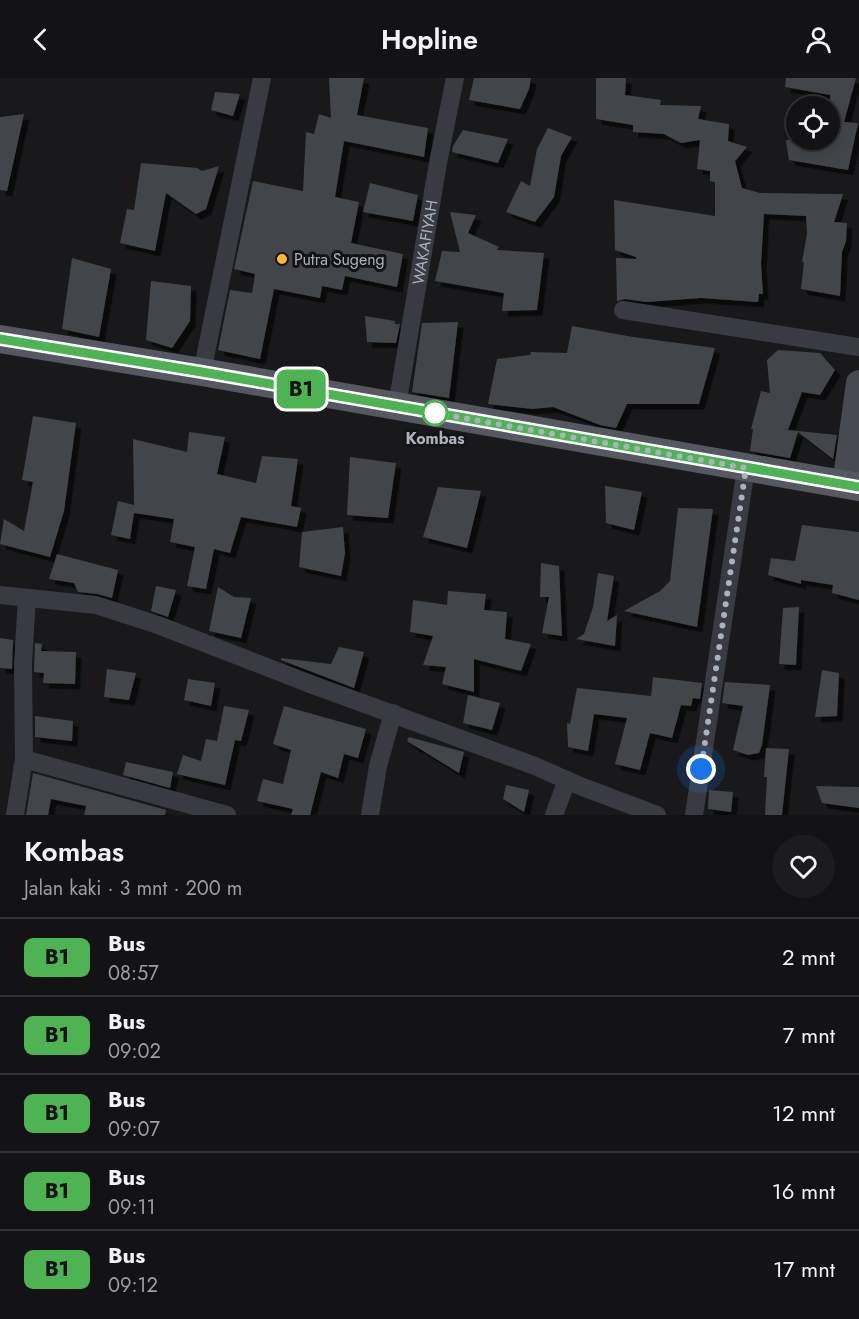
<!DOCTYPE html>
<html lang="id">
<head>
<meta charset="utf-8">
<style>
  body { margin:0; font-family:Jost,sans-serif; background:#1c1c1e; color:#f1f3f6; height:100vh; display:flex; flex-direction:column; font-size:22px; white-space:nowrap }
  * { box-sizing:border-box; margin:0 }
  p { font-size:20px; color:#9d9ea0 }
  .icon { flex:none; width:33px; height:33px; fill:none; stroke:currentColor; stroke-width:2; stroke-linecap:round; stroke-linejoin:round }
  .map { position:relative; height:737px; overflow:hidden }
  .details { display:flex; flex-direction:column; background:#131315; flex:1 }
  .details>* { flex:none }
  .badge { padding:0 12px; border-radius:9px; font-size:21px; line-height:39px }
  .fabs { position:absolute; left:786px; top:18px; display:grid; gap:12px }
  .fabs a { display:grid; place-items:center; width:54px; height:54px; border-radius:50%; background:#131315; box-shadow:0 3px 15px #0003,0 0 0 2px #323234; font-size:30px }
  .you { position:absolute; width:30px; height:30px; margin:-15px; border:4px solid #fff; border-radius:50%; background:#1a73e8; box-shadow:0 0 0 9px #1a73e833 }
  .map>.badge { position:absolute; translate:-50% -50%; box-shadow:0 0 0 3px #fff }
  .round { display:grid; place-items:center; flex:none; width:63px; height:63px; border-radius:32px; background:#1c1c1e }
  .summary { display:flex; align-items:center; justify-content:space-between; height:102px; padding:0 24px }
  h1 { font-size:28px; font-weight:600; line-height:45px }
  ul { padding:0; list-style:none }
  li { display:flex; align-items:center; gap:18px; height:78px; padding:0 24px; border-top:2px solid #323234 }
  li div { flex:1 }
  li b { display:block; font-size:22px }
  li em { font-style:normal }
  li .badge { min-width:66px; font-weight:700; text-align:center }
  header { display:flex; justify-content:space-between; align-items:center; height:78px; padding:0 24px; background:#131315; font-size:27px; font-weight:600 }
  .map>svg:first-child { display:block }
  .building { fill:#434449; filter:url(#shadow) }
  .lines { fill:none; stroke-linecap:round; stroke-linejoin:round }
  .street { stroke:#3a3b42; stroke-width:18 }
  .secondary { stroke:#484a52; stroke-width:26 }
  .primary { stroke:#565861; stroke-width:28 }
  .line-casing { stroke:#fff; stroke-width:14 }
  .line { stroke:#4db353; stroke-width:9 }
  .walk { stroke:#abb1bd; stroke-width:6; stroke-dasharray:0 10.8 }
  .poi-dot { fill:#ffb82f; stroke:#141417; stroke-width:2 }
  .stop-dot { fill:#fff; stroke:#4db353; stroke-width:3 }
  .labels { text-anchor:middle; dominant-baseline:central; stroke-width:6; stroke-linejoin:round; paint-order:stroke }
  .street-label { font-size:16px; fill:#abb1bd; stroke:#141417 }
  .poi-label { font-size:16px; fill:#abb1bd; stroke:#141417; text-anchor:start }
  .stop-label { font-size:16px; font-weight:bold; fill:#abb1bd; stroke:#141417 }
</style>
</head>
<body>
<header><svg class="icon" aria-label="back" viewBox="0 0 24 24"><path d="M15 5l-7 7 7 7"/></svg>Hopline<svg class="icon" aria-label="person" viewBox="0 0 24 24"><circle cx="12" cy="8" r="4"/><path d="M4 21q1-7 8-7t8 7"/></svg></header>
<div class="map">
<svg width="859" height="737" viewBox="0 0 859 737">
  <defs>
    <filter id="shadow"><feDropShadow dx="5.5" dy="5.5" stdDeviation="0" flood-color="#0009"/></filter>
  </defs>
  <rect width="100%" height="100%" fill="#19191c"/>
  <path class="building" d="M329 0H364L357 37 428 50 424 79 344 63 335 119 359 124 351 165 403 176 397 209 345 198 342 212 322 208 320 220 274 211 260 281 218 272 230 212 252 215 255 196 234 191 253 103 303 113 306 54 314 56 319 36 331 40Z
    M474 0H531L529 11 520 31 469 22Z
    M596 0H626L625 17 661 22 660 27 701 28 698 41 729 46 728 63 747 69 735 83 742 110 760 115 843 116 834 144 847 145 846 163 842 174 840 218 801 211 804 184H802L807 156 806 138 764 136 761 186 763 216H759L758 224 701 220 646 224 625 221 617 223 616 180 636 181V179L615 172 614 122 715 138V104L710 103V93L697 91 700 62 681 65 664 56 633 54V47L596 41Z
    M786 0H856L844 44 858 45 848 92 789 82 786 62H830V17L785 9Z
    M215 14 240 16 233 38 211 32Z
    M24 36 7 113 0 112V39Z
    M548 50 572 59 561 78 554 119 535 144 506 134 521 103 530 108 537 71Z
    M463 52 508 61 498 85 452 74 453 68Z
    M141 85 197 90 202 93 219 88 206 131 196 136 166 115 155 173 120 165 127 131 134 132Z
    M370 105 418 117 413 143 363 134Z
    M450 134 476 137 468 155 499 169 497 172 544 175 537 232 502 233 504 215 435 203 442 173 460 174Z
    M72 180 111 191 99 259 62 251Z
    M151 203 191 208 190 243 172 270 146 262Z
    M365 238 395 243V246H400L396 265 367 264Z
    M458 244 449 320 412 314 422 245Z
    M572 248 633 259 715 270 699 326H627L616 350 600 347 553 329 532 331 488 326 497 281 530 277 531 274 567 275Z
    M778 272 820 275 835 292 820 317 802 314 788 352 837 357 833 381 798 354 790 380 750 373 753 351H751L761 313 770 315 767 282Z
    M33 338 76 345 64 433 50 479 0 466 4 441 24 453 33 404 22 402Z
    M189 354 225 359 217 396 256 405 262 378 298 381 291 428 301 430 297 449 241 439 230 475 214 471 206 511 187 508 195 469 170 464 174 441 134 435 130 461 111 457 118 423 134 427 133 361 187 374Z
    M350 379 396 385 388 440 347 437Z
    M605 408 642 414 634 452 606 445Z
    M438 409 481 413 467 470 423 459Z
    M678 430 713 431 697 549 624 533 660 513 670 503Z
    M802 447 859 454V522L832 515 833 507 801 502V506L768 497 771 480 795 483Z
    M343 449 345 475 341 498 299 489 302 454Z
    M57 476 118 492 112 520 97 516 78 514 74 505 49 501Z
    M541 485 559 488 562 558 542 555 549 519H540Z
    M598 495 614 498 607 543 617 537 615 568 576 561 584 556 593 529Z
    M156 508 176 512 168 539 151 533Z
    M218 509 234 519 251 520 241 560 209 553Z
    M448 513 486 516 484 532 507 534 505 561 531 566 521 593 474 581V614L442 606 446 589 423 587 433 558 410 554 413 522 447 527Z
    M799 529 796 587 779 586 783 530Z
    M0 560 13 562 12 591 0 590Z
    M35 565 42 566 41 573 76 574 75 606 43 605 44 595 34 594Z
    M339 569 364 574 354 610 281 582V580L331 586Z
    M107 591 136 595 129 622 104 619Z
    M822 592 839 595 837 638 815 639Z
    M653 599 702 605 700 621 693 620 691 628 681 627 672 660 650 655 640 692 615 686 627 640 594 636 588 673 568 669 567 645 570 646 577 610 651 618Z
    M188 601 215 605 211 628 184 622Z
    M725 604 770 607 762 667 759 675 748 677 733 672 743 628 722 625Z
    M468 617 500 625 492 652 463 645Z
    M224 628 249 632 241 663 235 662 225 707 177 696 183 677 201 683 206 661 217 663Z
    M284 628 366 651 358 680 344 676 338 700 321 694 310 737H291L293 731 257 723 263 701 283 706 291 672 273 666Z
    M35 638 73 643 72 663 35 659Z
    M409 659 464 674 459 695 407 663Z
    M766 670 789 671 782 737H765L767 699H764Z
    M126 684 173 694 170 710 123 697Z
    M33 695 166 732 165 737H84L86 728 51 721 48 737H26Z
    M506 707 529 712 524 734 503 721Z
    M816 708 859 709V730L822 725Z
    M709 712 733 714 731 734 708 731Z"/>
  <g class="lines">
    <g class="street">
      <path d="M623 232 859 269"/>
      <path d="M202 294 262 0"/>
      <path id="s1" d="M397 328 438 85 455 0"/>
      <path d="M0 517 96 527 158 547 313 607 535 688 580 708 657 737"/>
      <path d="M24 681 227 737"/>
      <path d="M15 737 24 681 23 585 27 520"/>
      <path d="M370 737 378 688 393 635"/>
      <path d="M554 737 567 702"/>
      <path d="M694 737 746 390"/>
    </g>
    <path class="secondary" d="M845 407 859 305"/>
    <path class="primary" d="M0 261 202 294 859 409"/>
  </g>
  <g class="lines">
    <defs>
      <path id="line" d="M0 261 202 294 859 409"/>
    </defs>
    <use href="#line" class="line-casing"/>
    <use href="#line" class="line"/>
    <path class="walk" d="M435 335 746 390 701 691"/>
  </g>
  <circle class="poi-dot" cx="282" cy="181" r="6"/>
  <circle class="stop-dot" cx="435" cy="335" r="12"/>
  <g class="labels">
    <g class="street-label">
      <text stroke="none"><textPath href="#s1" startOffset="166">WAKAFIYAH</textPath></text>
    </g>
    <g class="poi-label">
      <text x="294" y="181">Putra Sugeng</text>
    </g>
    <g class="stop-label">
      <text x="435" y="360">Kombas</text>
    </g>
  </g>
</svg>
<div class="fabs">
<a><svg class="icon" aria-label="locate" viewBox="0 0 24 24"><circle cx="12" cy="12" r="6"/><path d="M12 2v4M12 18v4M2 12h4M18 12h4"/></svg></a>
</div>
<div class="you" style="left:701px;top:691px"></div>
<b class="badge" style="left:301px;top:311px;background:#4db353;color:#111">B1</b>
</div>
<section class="details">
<div class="summary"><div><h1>Kombas</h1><p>Jalan kaki · 3 mnt · 200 m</p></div><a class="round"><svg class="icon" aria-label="heart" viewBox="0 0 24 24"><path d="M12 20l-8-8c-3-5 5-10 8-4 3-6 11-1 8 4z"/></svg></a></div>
<ul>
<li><span class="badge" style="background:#4db353;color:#111">B1</span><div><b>Bus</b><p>08:57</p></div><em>2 mnt</em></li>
<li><span class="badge" style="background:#4db353;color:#111">B1</span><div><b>Bus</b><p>09:02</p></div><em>7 mnt</em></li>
<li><span class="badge" style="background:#4db353;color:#111">B1</span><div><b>Bus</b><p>09:07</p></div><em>12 mnt</em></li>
<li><span class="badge" style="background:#4db353;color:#111">B1</span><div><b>Bus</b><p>09:11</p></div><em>16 mnt</em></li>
<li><span class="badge" style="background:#4db353;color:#111">B1</span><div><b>Bus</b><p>09:12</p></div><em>17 mnt</em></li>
</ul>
</section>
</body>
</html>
